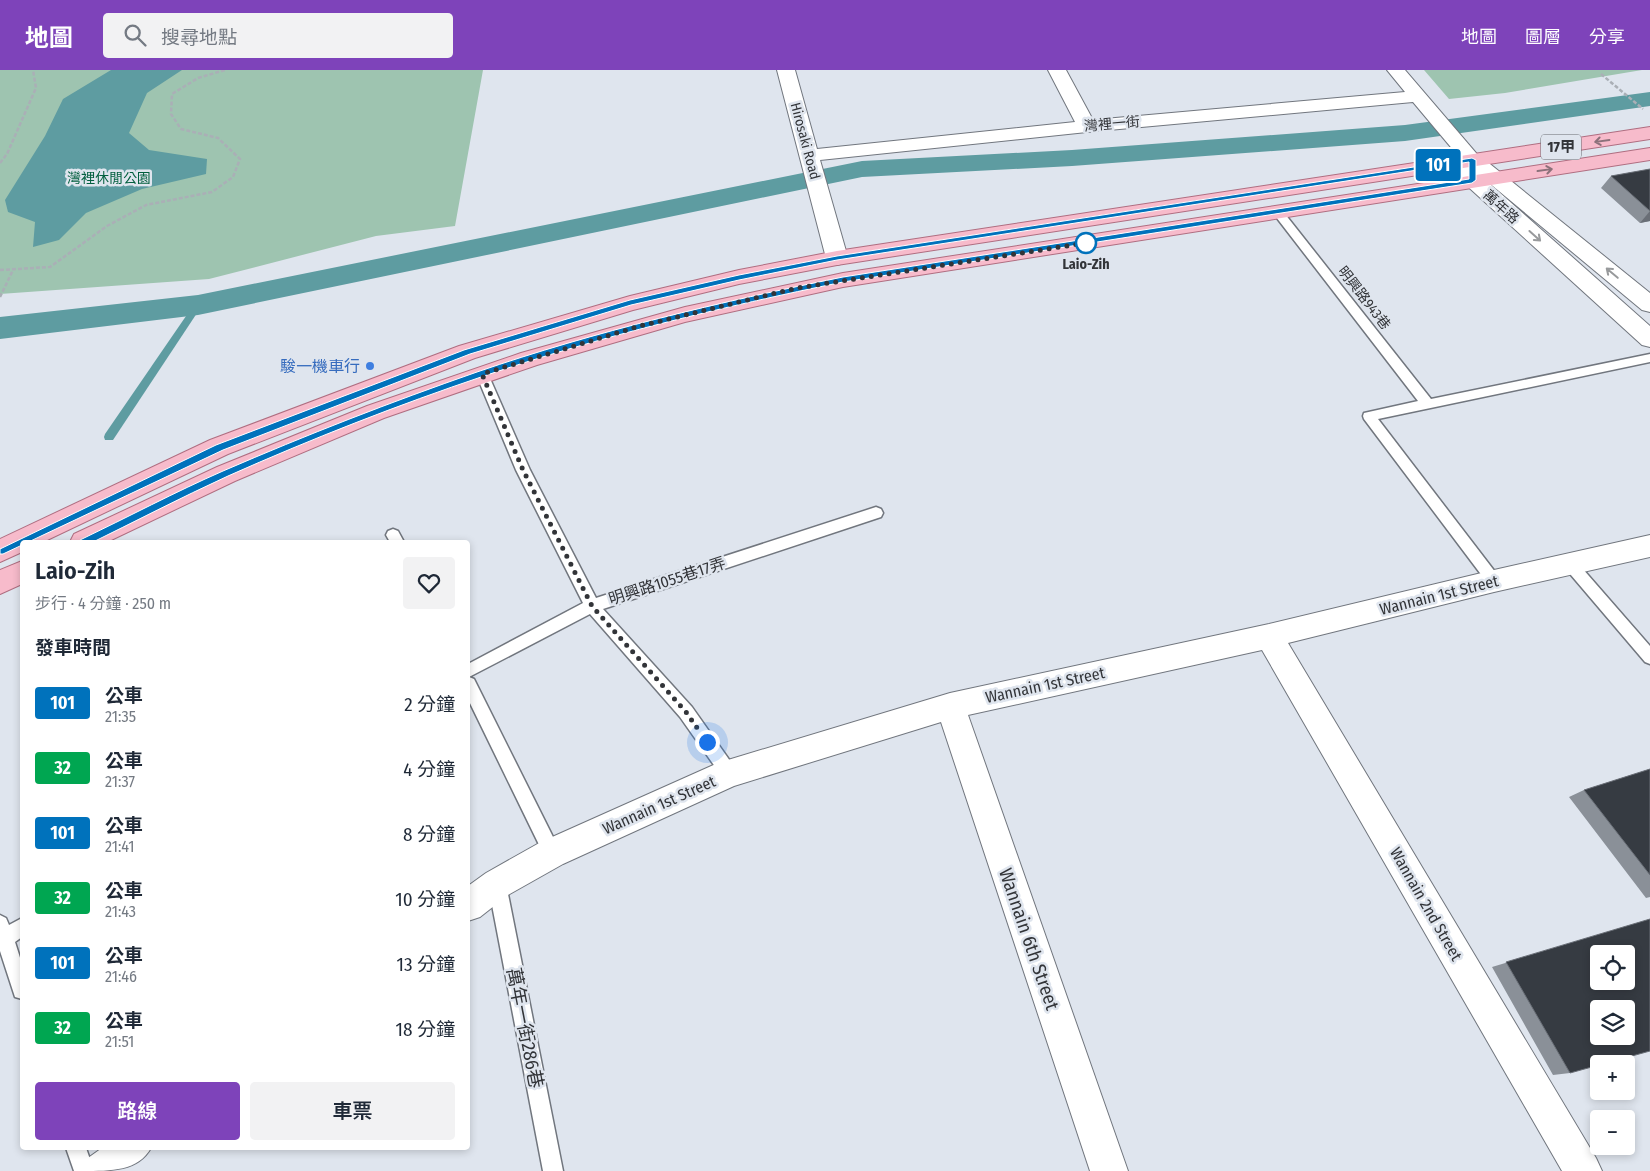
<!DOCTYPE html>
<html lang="zh-TW">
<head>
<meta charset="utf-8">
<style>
  body { margin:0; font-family:"Fira Sans Condensed","Noto Sans TC",sans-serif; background:#f2f2f3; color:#1f2937; height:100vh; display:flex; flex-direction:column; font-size:19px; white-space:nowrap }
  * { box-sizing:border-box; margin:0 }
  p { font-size:16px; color:#747a83 }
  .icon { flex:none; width:28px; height:28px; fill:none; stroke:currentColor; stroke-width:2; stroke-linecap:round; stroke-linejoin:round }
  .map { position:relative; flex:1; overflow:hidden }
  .details { position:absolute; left:20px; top:470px; width:450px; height:610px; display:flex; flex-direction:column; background:#fff; border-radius:5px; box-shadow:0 2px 8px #0003 }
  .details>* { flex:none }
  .badge { padding:0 10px; border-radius:4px; font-size:18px; line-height:32px }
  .tools { position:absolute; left:1590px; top:875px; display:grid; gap:10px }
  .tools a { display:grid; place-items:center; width:45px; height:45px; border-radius:5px; background:#fff; box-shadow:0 2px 8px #0003; font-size:25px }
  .you { position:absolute; width:25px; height:25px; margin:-12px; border:4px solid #fff; border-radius:50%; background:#1a73e8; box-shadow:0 0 0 8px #1a73e833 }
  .map>.badge { position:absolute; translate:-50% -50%; box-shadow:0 0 0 2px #fff }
  h2 { padding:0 15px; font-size:19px; line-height:45px }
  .round { display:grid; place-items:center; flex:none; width:52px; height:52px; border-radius:5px; background:#f2f2f3 }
  .overview { display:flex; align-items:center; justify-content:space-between; height:85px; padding:0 15px }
  h1 { font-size:24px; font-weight:600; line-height:38px }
  .action { display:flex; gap:10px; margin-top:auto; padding:10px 15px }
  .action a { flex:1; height:58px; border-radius:5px; background:#7e43ba; color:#fff; font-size:20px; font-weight:600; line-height:58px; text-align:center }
  .action a+a { background:#f2f2f3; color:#1f2937 }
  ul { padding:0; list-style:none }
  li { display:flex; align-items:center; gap:15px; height:65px; padding:0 15px }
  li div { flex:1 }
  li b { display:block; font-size:19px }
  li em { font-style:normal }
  li .badge { min-width:55px; font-weight:700; text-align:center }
  header { display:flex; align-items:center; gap:30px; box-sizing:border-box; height:70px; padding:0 25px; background:#7e43ba; color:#fff }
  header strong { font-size:24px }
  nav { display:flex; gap:28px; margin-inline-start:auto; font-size:18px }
  .search { width:350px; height:45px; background:#f2f2f3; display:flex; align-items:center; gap:12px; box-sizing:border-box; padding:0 18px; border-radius:5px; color:#747a83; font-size:19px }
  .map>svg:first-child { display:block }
  .green { fill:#9ec4b0 }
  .water { fill:#5e9ca1 }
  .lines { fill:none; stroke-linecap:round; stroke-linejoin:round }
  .stream { fill:#5e9ca1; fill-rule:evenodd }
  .canal { fill:#5e9ca1; fill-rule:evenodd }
  .service-casing { stroke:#71767e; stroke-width:3 }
  .minor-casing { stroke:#71767e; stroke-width:2 }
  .tertiary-casing { stroke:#71767e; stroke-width:2 }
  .primary-casing { stroke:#af6e81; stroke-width:2 }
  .path { stroke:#aaafb6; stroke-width:2.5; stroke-dasharray:4 2; stroke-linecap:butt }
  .service { fill:#fff; fill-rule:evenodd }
  .minor { fill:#fff; fill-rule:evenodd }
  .tertiary { fill:#fff; fill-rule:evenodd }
  .primary { fill:#f7bbcb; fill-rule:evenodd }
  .wall { fill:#8a9098 }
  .shaded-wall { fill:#696e76 }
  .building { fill:#363b42; stroke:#696e76; fill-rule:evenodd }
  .oneway { stroke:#8b717a }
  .oneway2 { stroke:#989a9c }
  .line { fill:#0072bc; stroke:#fff }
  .walk { stroke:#323438; stroke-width:5; stroke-dasharray:0 9 }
  .stop-dot { fill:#fff; stroke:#0072bc; stroke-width:2.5 }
  .shop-dot { fill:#3f7fe0; stroke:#dfe5ee; stroke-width:2 }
  .labels { text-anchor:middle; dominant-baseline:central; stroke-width:5; stroke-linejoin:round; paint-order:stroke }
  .far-street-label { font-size:14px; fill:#323438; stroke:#dfe5ee }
  .far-park-label { font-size:14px; fill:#035f3f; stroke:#dfe5ee }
  .far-stop-label { font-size:14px; font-weight:bold; fill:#323438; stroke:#dfe5ee }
  .shield { fill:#dfe5ee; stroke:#66696f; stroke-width:1 }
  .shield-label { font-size:15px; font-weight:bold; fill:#323438 }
  .shop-label { font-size:16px; fill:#366cbe; stroke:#dfe5ee; text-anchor:end }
  .street-label { font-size:16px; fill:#323438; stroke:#dfe5ee }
  .near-street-label { font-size:19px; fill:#323438; stroke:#dfe5ee }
</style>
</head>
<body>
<header>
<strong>地圖</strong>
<div class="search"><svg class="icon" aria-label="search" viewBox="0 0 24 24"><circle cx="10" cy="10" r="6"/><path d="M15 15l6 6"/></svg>搜尋地點</div>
<nav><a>地圖</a><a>圖層</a><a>分享</a></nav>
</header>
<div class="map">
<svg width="1650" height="1101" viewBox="0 0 1650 1101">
  <rect width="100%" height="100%" fill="#dfe5ee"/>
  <path class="green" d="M0 0H483L455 156 376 166 209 209 0 224Z
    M1424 0H1642L1505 23 1449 29Z"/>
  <path class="water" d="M111 0H182L147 23 129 63 149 80 207 89 206 104 142 119 86 143 59 170 33 177 35 152 8 142 5 130 45 66 63 29Z"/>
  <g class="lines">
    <path class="stream" d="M198 232 202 235 201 237 113 370H105L104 367 105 364 195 233Z"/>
    <path class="canal" d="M1650 22V36L1405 71 1072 96 862 107 198 245 0 269V247L198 225 862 91 1072 80 1405 55Z"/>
    <defs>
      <path id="service" d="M1277 138 1281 139 1431 329 1650 284V292L1378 349 1499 507 1501 511 1499 515 1494 517 1489 515 1364 349 1363 346 1364 343 1418 331 1273 143V139Z
        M482 299 488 304 530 400 596 528 876 437 881 439 883 443 881 447 603 539 692 637 735 698 737 703 735 708 729 711 723 708 680 647 590 544 469 607 474 609 561 783 558 789 552 792 546 789 468 629V594L583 533 516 400 476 304Z
        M393 459 398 461 404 472H390L386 465 388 461Z
        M1570 488 1575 490 1650 576V594L1645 592 1565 498 1563 494 1565 490Z
        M497 805 503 808 506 814 563 1101H543L488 814 491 808Z
        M0 845 6 848 9 855 22 848V867L15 872 22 894V929L15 927 0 881Z
        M66 1078H86L94 1101H74Z"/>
      <path id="minor" d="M777 0H795L817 79 1075 52 1048 0H1066L1093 50 1405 22 1387 0H1405L1482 90 1479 94H1465L1413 32 1087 62 820 90 848 188 844 193 837 195 830 193 826 188Z
        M1650 465V487L1494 522 1288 573 1596 1088 1602 1101H1562L1262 580 968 645 1128 1101H1090L941 652 734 716 563 794 508 825 480 847 468 851V816L486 803 541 772 718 693 950 623 1269 554 1494 500Z
        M102 1078H151C138 1101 112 1101 82 1101L88 1088Z"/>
      <path id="tertiary" d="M1472 84 1485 90 1650 223V242L1642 240 1482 107 1650 256V277L1642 275 1465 114C1460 107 1460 93 1465 86Z"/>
      <path id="primary" d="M1650 57V69L837 195 739 214 633 240 475 288 228 384 43 472H22V482L0 492V469L210 370 459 276 630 226 739 200 837 181Z
        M1650 78V90L843 217 685 252 537 295 384 348 235 411 107 472H70L74 464 217 397 367 336 521 283 685 237 843 203Z
        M22 491V514L0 524V500Z"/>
    </defs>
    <use href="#service" class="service-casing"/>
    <use href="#minor" class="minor-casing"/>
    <use href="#tertiary" class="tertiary-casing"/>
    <use href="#primary" class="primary-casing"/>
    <path class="path" d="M1601 4 1643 39
      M0 93 7 84 36 18 33 0
      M0 200 50 197 107 156 146 135 212 122 233 107 240 89 218 68 181 59 171 44 172 24 198 8 225 0
      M0 227 13 200"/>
    <use href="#service" class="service"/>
    <use href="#minor" class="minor"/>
    <use href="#tertiary" class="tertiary"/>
    <use href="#primary" class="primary"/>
  </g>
  <path class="wall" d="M1650 99V151L1640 153 1601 118 1611 106Z
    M1650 699V827L1646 828 1569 727 1584 720Z
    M1650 849 1570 1003 1553 1005 1492 897Z"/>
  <path class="shaded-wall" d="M1650 141V151L1640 153Z"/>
  <path class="building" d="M1650 99V141L1611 106Z
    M1650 699V805L1584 720Z
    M1650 849V981L1603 994H1599V995L1570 1003 1506 892ZM1599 884H1626V911H1599ZM1599 939H1626V966H1599Z"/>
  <defs><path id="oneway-shaft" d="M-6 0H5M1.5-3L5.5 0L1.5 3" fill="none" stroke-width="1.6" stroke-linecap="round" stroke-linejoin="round" transform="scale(1.25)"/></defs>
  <g class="oneway">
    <use href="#oneway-shaft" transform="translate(1602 71) rotate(172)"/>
    <use href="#oneway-shaft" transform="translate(1545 100) rotate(-8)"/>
  </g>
  <g class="oneway2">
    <use href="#oneway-shaft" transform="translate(1535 166) rotate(42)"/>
    <use href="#oneway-shaft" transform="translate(1612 203) rotate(-140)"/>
  </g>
  <path class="line" d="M1472 88 1476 90V110L1472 113 843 212C722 237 601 266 484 306 398 335 311 369 228 406 180 428 134 452 87 475H80L79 472 80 470C128 447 175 422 223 401 306 365 391 332 477 302 596 261 720 232 843 207L1469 109V92L837 190 739 210 631 235 470 284 223 380 3 484H0V479L216 375 464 280 630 230 739 205 837 186Z"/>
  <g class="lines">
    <path class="walk" d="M707 672 686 642 592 536 523 400 482 304 640 256 797 218 1086 173"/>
  </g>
  <circle class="stop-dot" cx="1086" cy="173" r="10"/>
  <circle class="shop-dot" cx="370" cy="296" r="5"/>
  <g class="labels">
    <g class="far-street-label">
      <text transform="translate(1112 54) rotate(-5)">灣裡一街</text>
      <text transform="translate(805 71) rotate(75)">Hirosaki Road</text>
      <text transform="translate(1501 137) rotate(42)">萬年路</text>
      <text transform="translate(1364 228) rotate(52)">明興路943巷</text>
    </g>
    <g class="far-park-label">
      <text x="109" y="108">灣裡休閒公園</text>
    </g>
    <g class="far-stop-label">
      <text x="1086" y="194">Laio-Zih</text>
    </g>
    <rect class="shield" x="1541" y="64.5" width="40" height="25" rx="4"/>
    <g class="shield-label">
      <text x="1561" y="77">17甲</text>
    </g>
    <g class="shop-label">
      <text x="360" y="296">駿一機車行</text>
    </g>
    <g class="street-label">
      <text transform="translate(667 511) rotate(-18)">明興路1055巷17弄</text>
      <text transform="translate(1439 525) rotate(-14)">Wannain 1st Street</text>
      <text transform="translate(1045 615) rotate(-12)">Wannain 1st Street</text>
      <text transform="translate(659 735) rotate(-24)">Wannain 1st Street</text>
      <text transform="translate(1426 834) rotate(60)">Wannain 2nd Street</text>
    </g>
    <g class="near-street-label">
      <text transform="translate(1029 869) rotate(71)">Wannain 6th Street</text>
      <text transform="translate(525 958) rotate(79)">萬年一街286巷</text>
    </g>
  </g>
</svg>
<div class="tools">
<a><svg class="icon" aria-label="locate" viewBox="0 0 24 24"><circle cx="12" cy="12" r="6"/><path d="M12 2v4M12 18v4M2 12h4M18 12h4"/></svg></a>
<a><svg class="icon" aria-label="layers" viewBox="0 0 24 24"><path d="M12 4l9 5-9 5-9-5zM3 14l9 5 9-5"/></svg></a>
<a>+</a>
<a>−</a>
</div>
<div class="you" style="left:707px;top:672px"></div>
<b class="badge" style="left:1438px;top:95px;background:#0072bc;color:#fff">101</b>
<section class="details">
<div class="overview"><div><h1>Laio-Zih</h1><p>步行 · 4 分鐘 · 250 m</p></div><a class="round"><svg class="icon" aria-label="heart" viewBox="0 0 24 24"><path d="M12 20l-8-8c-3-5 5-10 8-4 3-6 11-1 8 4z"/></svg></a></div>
<h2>發車時間</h2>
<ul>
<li><span class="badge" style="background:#0072bc;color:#fff">101</span><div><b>公車</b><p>21:35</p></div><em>2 分鐘</em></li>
<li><span class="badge" style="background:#00a651;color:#fff">32</span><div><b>公車</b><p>21:37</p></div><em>4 分鐘</em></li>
<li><span class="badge" style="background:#0072bc;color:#fff">101</span><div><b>公車</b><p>21:41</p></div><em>8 分鐘</em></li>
<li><span class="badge" style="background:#00a651;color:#fff">32</span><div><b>公車</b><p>21:43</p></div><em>10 分鐘</em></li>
<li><span class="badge" style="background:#0072bc;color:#fff">101</span><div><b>公車</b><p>21:46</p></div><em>13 分鐘</em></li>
<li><span class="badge" style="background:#00a651;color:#fff">32</span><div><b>公車</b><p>21:51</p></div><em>18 分鐘</em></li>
</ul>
<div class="action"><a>路線</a><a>車票</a></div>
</section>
</div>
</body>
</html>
